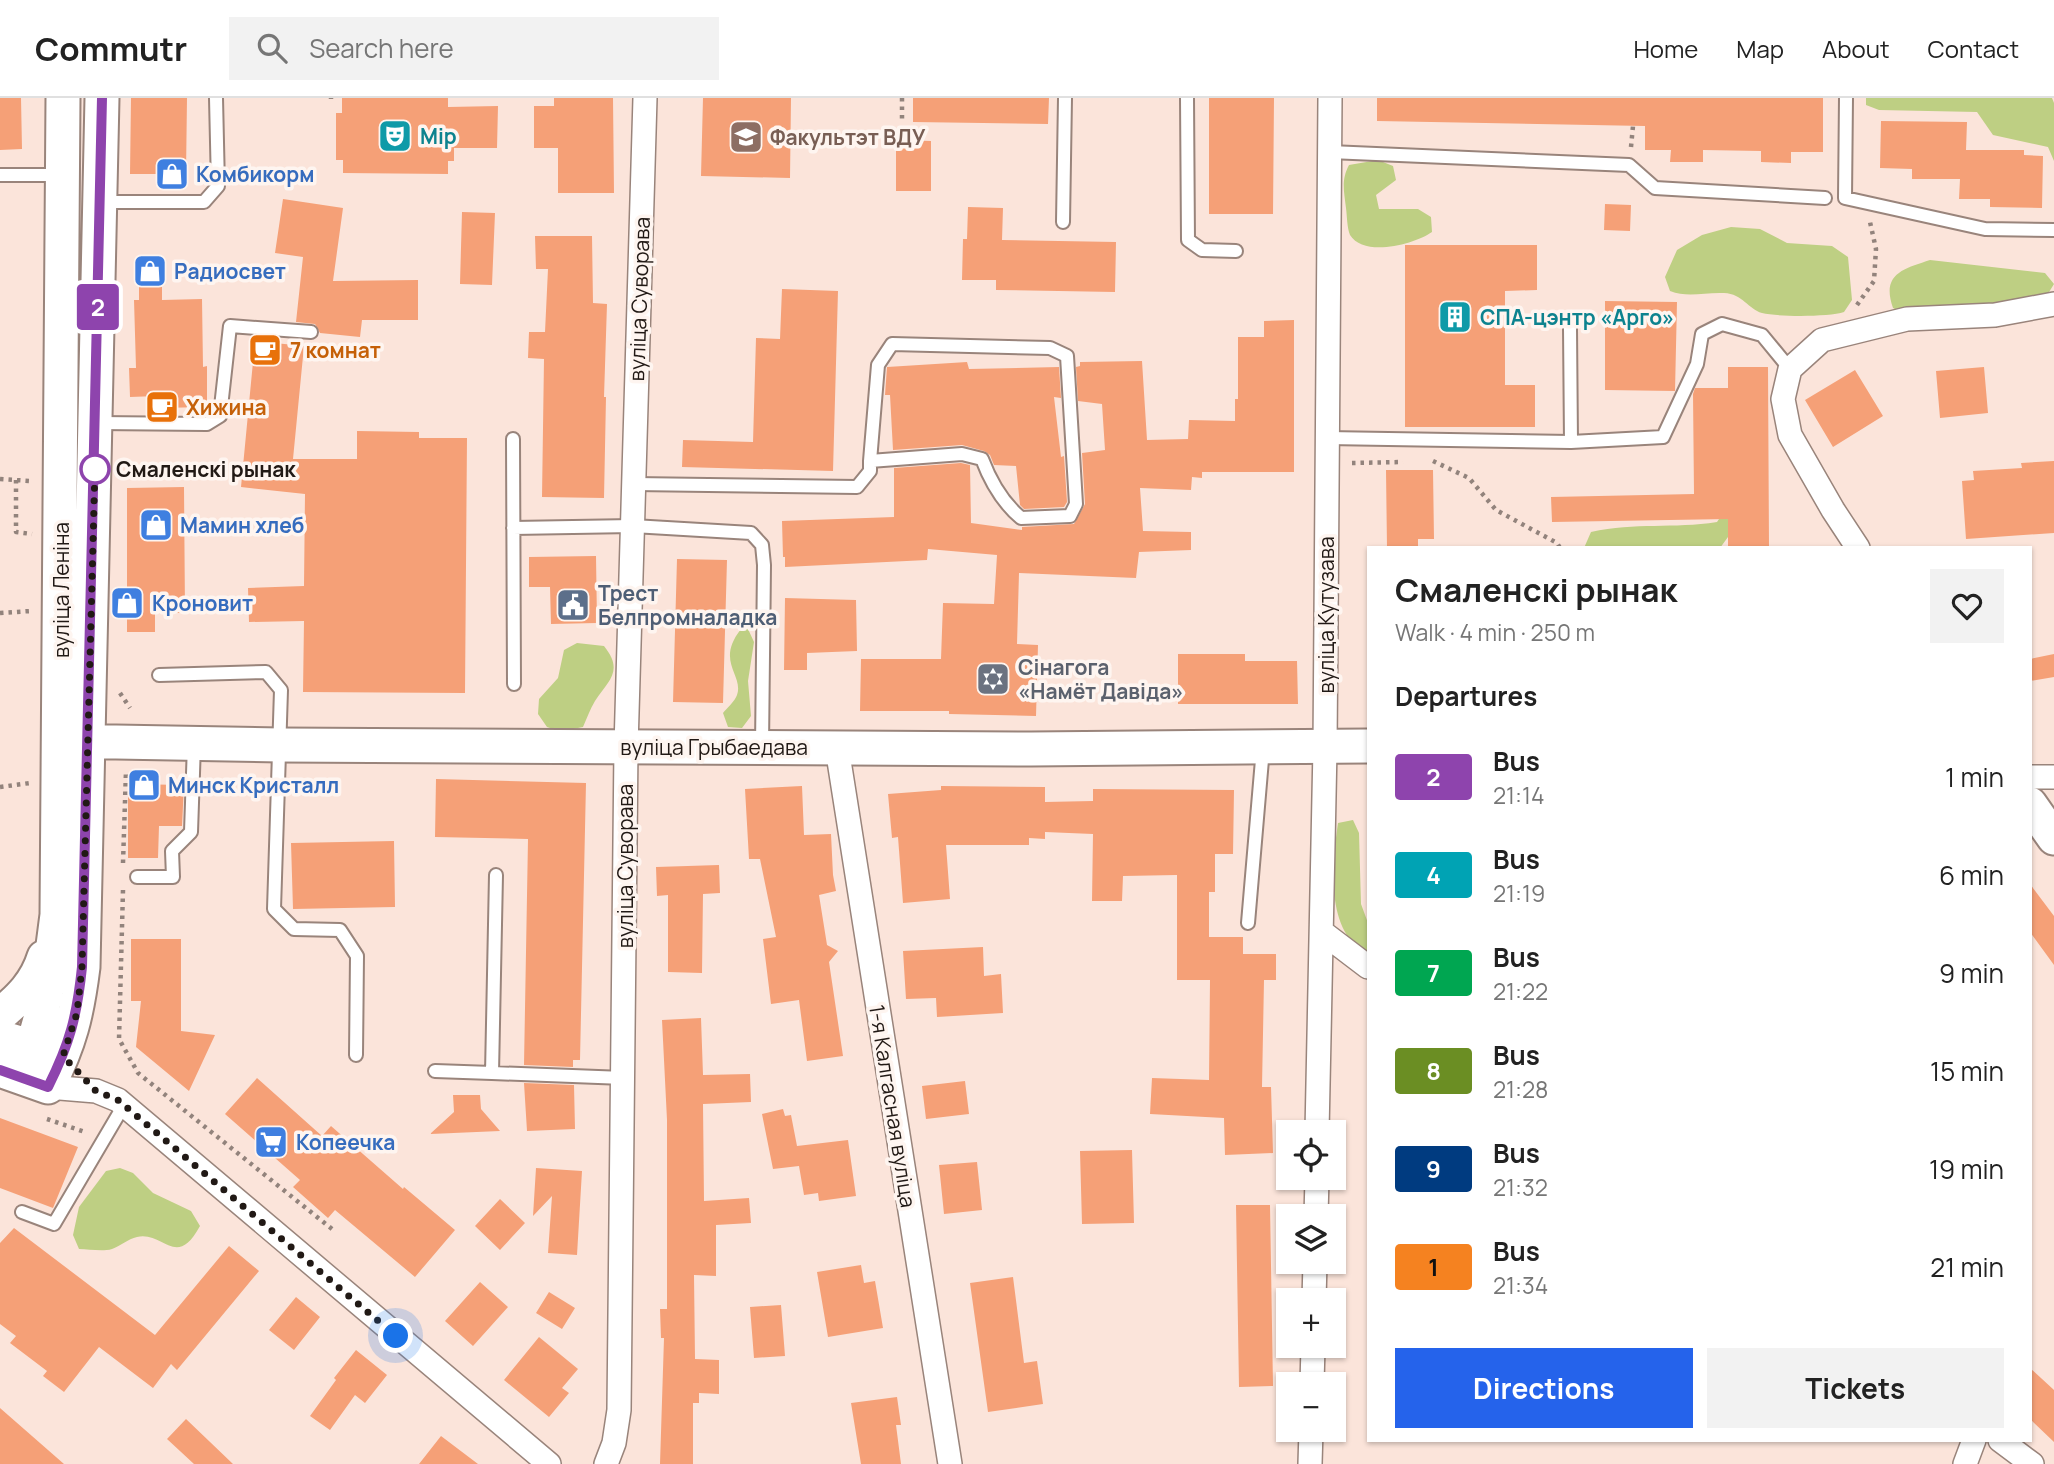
<!DOCTYPE html>
<html lang="en">
<head>
<meta charset="utf-8">
<style>
  body { margin:0; font-family:Manrope,sans-serif; background:#f2f2f2; color:#222; height:100vh; display:flex; flex-direction:column; font-size:26px; white-space:nowrap }
  * { box-sizing:border-box; margin:0 }
  p { font-size:23px; color:#767676 }
  .icon { flex:none; width:38px; height:38px; fill:none; stroke:currentColor; stroke-width:2; stroke-linecap:round; stroke-linejoin:round }
  .map { position:relative; flex:1; overflow:hidden }
  .panel { position:absolute; left:1367px; top:448px; width:665px; height:896px; display:flex; flex-direction:column; background:#fff; border-radius:0px; box-shadow:0 2px 5px #0004 }
  .panel>* { flex:none }
  .badge { padding:0 14px; border-radius:5px; font-size:24px; line-height:46px }
  .tools { position:absolute; left:1276px; top:1022px; display:grid; gap:14px }
  .tools a { display:grid; place-items:center; width:70px; height:70px; border-radius:0px; background:#fff; box-shadow:0 2px 5px #0004; font-size:35px }
  .you { position:absolute; width:35px; height:35px; margin:-18px; border:5px solid #fff; border-radius:50%; background:#1a73e8; box-shadow:0 0 0 10px #1a73e833 }
  .map>.badge { position:absolute; translate:-50% -50%; box-shadow:0 0 0 4px #fff }
  h2 { padding:0 28px; font-size:26px; line-height:63px }
  .round { display:grid; place-items:center; flex:none; width:74px; height:74px; border-radius:0px; background:#f2f2f2 }
  .overview { display:flex; align-items:center; justify-content:space-between; height:119px; padding:0 28px }
  h1 { font-size:33px; font-weight:700; line-height:52px }
  .action { display:flex; gap:14px; margin-top:auto; padding:14px 28px }
  .action a { flex:1; height:80px; border-radius:0px; background:#2563eb; color:#fff; font-size:28px; font-weight:700; line-height:80px; text-align:center }
  .action a+a { background:#f2f2f2; color:#222 }
  ul { padding:0; list-style:none }
  li { display:flex; align-items:center; gap:21px; height:98px; padding:0 28px }
  li div { flex:1 }
  li b { display:block; font-size:26px }
  li em { font-style:normal }
  li .badge { min-width:77px; font-weight:700; text-align:center }
  header { display:flex; align-items:center; gap:42px; box-sizing:border-box; height:98px; padding:0 35px; background:#fff; border-bottom:2px solid #e0e0e0 }
  header strong { font-size:33px }
  nav { display:flex; gap:38px; margin-inline-start:auto; font-size:24px }
  .search { width:490px; height:63px; background:#f2f2f2; display:flex; align-items:center; gap:18px; box-sizing:border-box; padding:0 24px; border-radius:0px; color:#767676; font-size:26px }
  .map>svg:first-child { display:block }
  .green { fill:#becf83 }
  .building { fill:#f5a077 }
  .lines { fill:none; stroke-linecap:round; stroke-linejoin:round }
  .lane-casing { stroke:#99847b; stroke-width:16 }
  .street-casing { stroke:#99847b; stroke-width:26 }
  .secondary-casing { stroke:#99847b; stroke-width:37 }
  .path { stroke:#92837c; stroke-width:4.5; stroke-dasharray:3.5 5; stroke-linecap:butt }
  .lane { stroke:#fff; stroke-width:12 }
  .street { stroke:#fff; stroke-width:23 }
  .secondary { stroke:#fff; stroke-width:33 }
  .line-casing { stroke:#fff; stroke-width:16 }
  .line { stroke:#8e44ad; stroke-width:10 }
  .walk { stroke:#211915; stroke-width:7; stroke-dasharray:0 12.6 }
  .stop-dot { fill:#fff; stroke:#8e44ad; stroke-width:3.5 }
  .labels { text-anchor:middle; dominant-baseline:central; stroke-width:7; stroke-linejoin:round; paint-order:stroke }
  .culture-label { font-size:21px; font-weight:bold; fill:#0d838f; stroke:#fef5f0; text-anchor:start }
  .education-label { font-size:21px; font-weight:bold; fill:#785e54; stroke:#fef5f0; text-anchor:start }
  .shop-label { font-size:21px; font-weight:bold; fill:#366cbe; stroke:#fef5f0; text-anchor:start }
  .street-label { font-size:21px; fill:#211915; stroke:#fef5f0 }
  .food-label { font-size:21px; font-weight:bold; fill:#c56008; stroke:#fef5f0; text-anchor:start }
  .stop-label { font-size:21px; font-weight:bold; fill:#211915; stroke:#fef5f0; text-anchor:start }
  .service-label { font-size:21px; font-weight:bold; fill:#4e5e75; stroke:#fef5f0; text-anchor:start }
  .worship-label { font-size:21px; font-weight:bold; fill:#5b616d; stroke:#fef5f0; text-anchor:start }
</style>
</head>
<body>
<header>
<strong>Commutr</strong>
<div class="search"><svg class="icon" aria-label="search" viewBox="0 0 24 24"><circle cx="10" cy="10" r="6"/><path d="M15 15l6 6"/></svg>Search here</div>
<nav><a>Home</a><a>Map</a><a>About</a><a>Contact</a></nav>
</header>
<div class="map">
<svg width="2054" height="1366" viewBox="0 0 2054 1366">
  <rect width="100%" height="100%" fill="#fbe4da"/>
  <path class="green" d="M1866 0H2052L2054 5V63L2048 49 1993 37 1977 14 1879 12 1866 7Z
    M1378 62 1393 68 1396 82 1376 97 1379 111H1418L1431 119 1432 134C1415 146 1364 160 1350 137 1347 130 1347 117 1346 110 1344 93 1341 82 1349 67Z
    M1731 129 1760 131 1787 145 1832 148 1848 159 1852 202 1844 214C1829 219 1778 219 1762 215 1748 211 1743 196 1724 195 1705 194 1688 200 1670 193L1665 179 1677 152 1702 137Z
    M1930 162 2045 175 2054 186 2046 199 2005 210 1905 216 1893 210C1881 176 1903 171 1930 162Z
    M1739 339 1728 439 1720 450H1584L1591 434C1636 424 1673 431 1717 424L1721 418Z
    M741 531H748L754 544 748 583 751 618 742 630 728 629 723 615C727 610 735 603 737 597 744 577 715 564 741 531Z
    M577 545 604 548C624 573 609 582 595 603 590 611 587 620 583 629L568 632 553 631 547 629 538 616 539 601 558 580 564 552Z
    M1353 722 1359 735 1361 806 1368 825V857C1364 854 1358 851 1355 847 1326 819 1333 760 1338 725Z
    M120 1070 133 1075 153 1095 191 1113 200 1128C176 1172 164 1133 137 1139 128 1141 120 1148 112 1151 102 1154 89 1151 79 1151L73 1137 79 1109 106 1073Z"/>
  <path class="building" d="M0 0H21L22 51 0 52Z
    M131 0H187L186 76H130Z
    M342 0H448V9L498 8 497 50H454V63H448V76L343 75V62H336V15H342Z
    M554 0H613L614 95H558V50H534V8H554Z
    M703 0H791L790 80 701 78Z
    M913 0H1049L1048 26 913 24Z
    M1209 0H1274L1273 116H1209Z
    M1377 0H1823V54H1791V65L1761 64V53L1703 52V64H1670L1671 52H1645V28L1377 23Z
    M1881 23 1967 24 1966 52H2024V57L2043 58 2042 110 1990 109V101H1959L1960 81H1912V71L1880 70Z
    M896 42 931 43V93H896Z
    M283 101 343 110 333 183 418 182V222H362L360 239 320 235 315 226 296 224 303 159 275 155Z
    M1605 106 1631 107 1630 133 1604 132Z
    M968 109 1003 110 1002 142 1116 144 1115 194 996 192V182H962L963 141H967Z
    M462 114 495 115 492 187 460 186Z
    M535 138H592L593 205 607 206 604 299H606L604 400 542 399 544 261 528 260 529 234H545L548 171H536Z
    M1405 147H1537V192L1505 193V287H1535V329H1405Z
    M139 164H162V202L202 201 203 269 207 268V309L158 310 157 298 130 299 129 270H136L134 202H139Z
    M782 191 838 193 833 373 682 369 683 342 753 344 756 240 780 241Z
    M1605 203 1677 204 1675 293 1605 292Z
    M1294 222V374H1202V380L1192 379 1191 392 1140 390 1143 433 1191 434V452L1139 454 1136 480 1019 475 1017 546 1038 547 1036 618 949 616V613H860L861 561H941L943 505 994 506 997 457 928 451 927 462 785 469V459H783L782 423 894 419V370L961 365 970 367 971 425 1022 432V429L1074 426 1085 406 1082 355 1105 352 1102 306 1078 303 1076 269 1080 268V264L1142 263 1147 342 1188 341 1189 322 1235 323V301H1238V239H1264V223Z
    M255 243 304 248 293 361H357V333L419 334V340H467L465 595 303 594 304 523 249 524 248 490 304 488 305 396 241 389Z
    M967 264 969 271 1059 269 1061 300 1054 299 1061 359 1064 358 1067 404 1064 409 1024 411 1020 407 1016 368 994 367 990 357 984 353 962 347 893 352 890 297H885L887 269Z
    M1728 269H1768L1769 450H1728V421L1552 424 1551 399 1694 396 1693 296 1695 290H1728Z
    M1984 269 1988 315 1940 320 1936 273Z
    M1855 272 1883 318 1833 349 1805 302Z
    M2054 363V435L1966 441 1962 383 1974 382 1973 373 2022 370 2021 365Z
    M1386 372H1433L1434 441H1418V450H1387Z
    M184 389 185 515H155V534H127V390Z
    M596 458 597 525 551 526 550 489H529V459Z
    M677 461 727 462 723 605 673 604Z
    M785 500 856 502 857 553 807 555V572H784Z
    M1178 556H1245V563H1297L1298 606H1178Z
    M2054 556V579L2030 583V561Z
    M436 681 586 685 580 962H573V969L524 967 528 741 435 739Z
    M128 686 184 687 182 728H159L158 760H128Z
    M802 688 804 737 831 736 833 777 836 793 819 797 827 847 838 853 829 864 843 958 807 963 799 902 771 906 763 841 776 839 760 761H749L745 691Z
    M941 688 1045 689V704L1093 703V691L1234 692 1233 756H1215V794H1209V839H1243V856H1276V882H1264L1262 989H1271L1273 1055 1225 1057 1224 1020 1150 1016 1152 980 1209 982 1210 882H1177V777L1123 778 1122 803H1092L1093 736 1045 734V741L1029 740V747H946L950 801 903 805 898 739 892 740 888 696 941 692Z
    M394 743 395 809 293 811 291 745Z
    M719 767 720 795 703 796 702 875 668 874V797L657 798 656 769Z
    M2030 786 2054 818V867L2030 834Z
    M131 841H181V933L215 937 189 993 136 949 141 903H131Z
    M983 849 984 878 1001 876 1003 915 937 919 936 900 906 901 903 853Z
    M701 920 703 977 750 976 751 1004 703 1006 704 1103 749 1100 751 1125 716 1127V1178L694 1177 695 1261 719 1262V1296L699 1295V1305H693V1366H660L664 1240H661L660 1211H667V1022L662 922Z
    M257 980 322 1038 331 1028 403 1091 404 1089 455 1132 415 1179 335 1112 328 1120 293 1089 300 1082 225 1016Z
    M965 983 969 1016 926 1021 922 988Z
    M524 985 574 987 575 1031 527 1033Z
    M453 997H480L481 1011 500 1033 430 1036 454 1014Z
    M783 1011 785 1018 791 1017 797 1048 848 1042 856 1098 819 1103 818 1095 804 1097 799 1068 773 1071 762 1016Z
    M0 1020 78 1049 53 1110 0 1090Z
    M1132 1052 1134 1125 1082 1126 1080 1053Z
    M977 1064 982 1112 944 1116 939 1067Z
    M536 1070 582 1073 577 1157 548 1155 552 1098 533 1118Z
    M500 1101 525 1125 500 1152 475 1128Z
    M1236 1107H1270L1273 1288 1239 1289Z
    M14 1130 155 1237 229 1148 259 1173 177 1272 171 1266 153 1290 99 1249 64 1294 43 1278 47 1273 10 1245 16 1238 0 1226V1145Z
    M861 1167 864 1185 875 1183 883 1230 828 1239 817 1174Z
    M1013 1179 1024 1265 1037 1263 1043 1306 988 1314 970 1185Z
    M480 1184 508 1209 473 1248 445 1223Z
    M549 1194 575 1210 562 1231 536 1215Z
    M296 1199 320 1219 294 1252 269 1232Z
    M781 1207 785 1258 754 1260 750 1209Z
    M539 1239 578 1271 562 1290 569 1295 549 1319 504 1282Z
    M356 1252 387 1277 365 1305 355 1297 330 1332 310 1318 336 1282 334 1280Z
    M2030 1270 2054 1292V1344L2030 1321Z
    M897 1299 901 1327H896L901 1366H861L851 1305Z
    M0 1310 64 1366H0Z
    M186 1321 233 1366H194L167 1341Z
    M441 1338 478 1366H419Z"/>
  <g class="lines">
    <defs>
      <path id="lane" d="M1187 0 1188 142 1202 152 1236 153
        M1846 0 1845 100 1985 131 2054 132
        M1330 54 1629 67 1655 90 1825 100
        M0 77H62
        M101 104H204L218 88 216 0
        M1063 124 1065 0
        M1570 230 1571 344
        M97 325 207 326 220 318 230 228 311 234
        M1327 340 1571 344 1663 339 1697 266 1702 236 1722 226 1762 237 1790 271
        M513 341 514 586
        M634 386 857 389 870 373V363L878 267 892 246 1050 250 1067 258 1076 406 1070 418 1021 420C1002 404 991 385 982 361L962 356 870 363
        M513 430 633 428 751 435 762 447 764 467 762 648
        M159 577 266 574 281 592 274 811 294 831 340 832 357 858 356 957
        M496 777 492 975 624 980
        M137 779H173L172 753 191 734 194 646
        M1248 825 1263 650
        M435 973 492 975
        M22 1114 54 1126 124 1007"/>
      <path id="street" d="M1858 450 1833 412 1790 337 1783 301 1790 271 1822 242 1907 221 1995 217 2054 206
        M837 650 950 1366
        M2030 679H2054
        M1322 834 1368 869
        M48 989 96 993 118 1002 549 1366
        M1317 1034 1325 650 1330 0
        M1316 1118 1317 1080
        M1314 1202 1315 1164
        M1312 1286 1313 1248
        M2000 1342 2032 1366
        M606 1366 614 1345 619 1312 626 649 645 0
        M1310 1366 1311 1332
        M1965 1366 1974 1342"/>
      <path id="secondary" d="M60 643 280 647 1031 651 1368 648
        M2030 706 2054 740
        M0 917C20 900 36 885 44 859
        M0 939 54 955
        M0 972 48 989C70 945 77 917 83 869L102 0
        M20 979C45 923 49 877 57 817L63 0"/>
    </defs>
    <use href="#lane" class="lane-casing"/>
    <use href="#street" class="street-casing"/>
    <use href="#secondary" class="secondary-casing"/>
    <path class="path" d="M331 0V1
      M902 0V23
      M1631 49 1633 28
      M1857 207 1874 183 1876 151 1870 124
      M1433 363 1469 380 1496 412 1557 445 1560 450
      M1352 365 1403 364
      M0 381 30 383
      M16 382V434L32 436
      M0 515 31 513
      M120 595 130 610
      M0 689 30 685
      M123 765 126 673
      M123 792 119 941 138 975 332 1131
      M47 1021 85 1034"/>
    <use href="#lane" class="lane"/>
    <use href="#street" class="street"/>
    <use href="#secondary" class="secondary"/>
  </g>
  <g class="lines">
    <defs>
      <path id="line" d="M0 972 48 989C70 945 77 918 82 869L102 0"/>
    </defs>
    <use href="#line" class="line-casing"/>
    <use href="#line" class="line"/>
    <path class="walk" d="M95 371V368L82 869 77 915 63 958 96 993 118 1002 396 1238"/>
  </g>
  <defs>
    <symbol id="theatre-square" viewBox="-11 -11 22 22"><rect x="-9" y="-9" width="18" height="18" rx="4" fill="#0f9aa8" stroke="#fef5f0"/><path d="M-5-5.5Q0-4 5-5.5V0Q5 5 0 6Q-5 5-5 0ZM-3.3-2.5H-1v1.5H-3.3ZM1-2.5H3.3v1.5H1ZM-2.8 1Q0 5.5 2.8 1Z" fill="#fff"/></symbol>
    <symbol id="university-square" viewBox="-11 -11 22 22"><rect x="-9" y="-9" width="18" height="18" rx="4" fill="#8d6e63" stroke="#fef5f0"/><path d="M0-5L7-2L0 1L-7-2ZM-4 1L0 2.5L4 1V4Q0 6-4 4Z" fill="#fff"/></symbol>
    <symbol id="shop-square" viewBox="-11 -11 22 22"><rect x="-9" y="-9" width="18" height="18" rx="4" fill="#3f7fe0" stroke="#fef5f0"/><path d="M-5-2.5h2.3a2.7 3.5 0 0 1 5.4 0H5L5.5 6h-11ZM-1.5-2.5h3a1.5 2.3 0 0 0-3 0Z" fill="#fff"/></symbol>
    <symbol id="building-square" viewBox="-11 -11 22 22"><rect x="-9" y="-9" width="18" height="18" rx="4" fill="#0f9aa8" stroke="#fef5f0"/><path d="M-4-6H4V6H1V3H-1V6H-4ZM-2.5-4.3h1.7v1.8h-1.7ZM.8-4.3h1.7v1.8H.8ZM-2.5-1h1.7V.8h-1.7ZM.8-1h1.7V.8H.8Z" fill="#fff"/></symbol>
    <symbol id="cafe-square" viewBox="-11 -11 22 22"><rect x="-9" y="-9" width="18" height="18" rx="4" fill="#e8710a" stroke="#fef5f0"/><path d="M-5.5-4.5H6V0H3Q3 3.5 0 3.5H-2.5Q-5.5 3.5-5.5 0ZM3-3.2v2h1.7v-2ZM-6 4.5H4V6H-6Z" fill="#fff"/></symbol>
    <symbol id="civic-square" viewBox="-11 -11 22 22"><rect x="-9" y="-9" width="18" height="18" rx="4" fill="#5c6f8a" stroke="#fef5f0"/><path d="M-.6-6.5H3V-4.5H.6V-3L4-1V1h2V6H-6V1h2V-1L-.6-3ZM-1.2 2.5V6h2.4V2.5Z" fill="#fff"/></symbol>
    <symbol id="synagogue-square" viewBox="-11 -11 22 22"><rect x="-9" y="-9" width="18" height="18" rx="4" fill="#6b7280" stroke="#fef5f0"/><path d="M0-6.5L5.6 3.2H-5.6ZM0 6.5L5.6-3.2H-5.6Z" fill="#fff"/></symbol>
    <symbol id="supermarket-square" viewBox="-11 -11 22 22"><rect x="-9" y="-9" width="18" height="18" rx="4" fill="#3f7fe0" stroke="#fef5f0"/><path d="M-6-5.5h2.5l.6 2H6L4.5 2H-2.5L-4.4-4H-6ZM-1.5 3.2a1.3 1.3 0 1 0 .1 0ZM3 3.2a1.3 1.3 0 1 0 .1 0Z" fill="#fff"/></symbol>
  </defs>
  <g fill-rule="evenodd">
    <use href="#theatre-square" x="376" y="19" width="38" height="38"/>
    <use href="#university-square" x="727" y="20" width="38" height="38"/>
    <use href="#shop-square" x="153" y="57" width="38" height="38"/>
    <use href="#shop-square" x="131" y="154" width="38" height="38"/>
    <use href="#building-square" x="1436" y="200" width="38" height="38"/>
    <use href="#cafe-square" x="246" y="233" width="38" height="38"/>
    <use href="#cafe-square" x="143" y="290" width="38" height="38"/>
    <use href="#shop-square" x="137" y="408" width="38" height="38"/>
    <use href="#shop-square" x="108" y="486" width="38" height="38"/>
    <use href="#civic-square" x="554" y="488" width="38" height="38"/>
    <use href="#synagogue-square" x="974" y="562" width="38" height="38"/>
    <use href="#shop-square" x="125" y="668" width="38" height="38"/>
    <use href="#supermarket-square" x="252" y="1025" width="38" height="38"/>
  </g>
  <circle class="stop-dot" cx="95" cy="371" r="14"/>
  <g class="labels">
    <g class="culture-label">
      <text x="420" y="38">Мір</text>
      <text x="1480" y="219">СПА-цэнтр «Арго»</text>
    </g>
    <g class="education-label">
      <text x="770" y="39">Факультэт ВДУ</text>
    </g>
    <g class="shop-label">
      <text x="196" y="76">Комбикорм</text>
      <text x="174" y="173">Радиосвет</text>
      <text x="180" y="427">Мамин хлеб</text>
      <text x="152" y="505">Кроновит</text>
      <text x="168" y="687">Минск Кристалл</text>
      <text x="296" y="1044">Копеечка</text>
    </g>
    <g class="street-label">
      <text transform="translate(639 201) rotate(-88)">вуліца Суворава</text>
      <text transform="translate(61 492) rotate(-90)">вуліца Леніна</text>
      <text transform="translate(1326 517) rotate(-90)">вуліца Кутузава</text>
      <text x="714" y="649">вуліца Грыбаедава</text>
      <text transform="translate(625 768) rotate(-90)">вуліца Суворава</text>
      <text transform="translate(893 1008) rotate(81)">1-я Калгасная вуліца</text>
    </g>
    <g class="food-label">
      <text x="290" y="252">7 комнат</text>
      <text x="186" y="309">Хижина</text>
    </g>
    <g class="stop-label">
      <text x="116" y="371">Смаленскі рынак</text>
    </g>
    <g class="service-label">
      <text x="598" y="495">Трест<tspan x="598" dy="24">Белпромналадка</tspan></text>
    </g>
    <g class="worship-label">
      <text x="1018" y="569">Сінагога<tspan x="1018" dy="24">«Намёт Давіда»</tspan></text>
    </g>
  </g>
</svg>
<div class="tools">
<a><svg class="icon" aria-label="locate" viewBox="0 0 24 24"><circle cx="12" cy="12" r="6"/><path d="M12 2v4M12 18v4M2 12h4M18 12h4"/></svg></a>
<a><svg class="icon" aria-label="layers" viewBox="0 0 24 24"><path d="M12 4l9 5-9 5-9-5zM3 14l9 5 9-5"/></svg></a>
<a>+</a>
<a>−</a>
</div>
<div class="you" style="left:396px;top:1238px"></div>
<b class="badge" style="left:98px;top:209px;background:#8e44ad;color:#fff">2</b>
<section class="panel">
<div class="overview"><div><h1>Смаленскі рынак</h1><p>Walk · 4 min · 250 m</p></div><a class="round"><svg class="icon" aria-label="heart" viewBox="0 0 24 24"><path d="M12 20l-8-8c-3-5 5-10 8-4 3-6 11-1 8 4z"/></svg></a></div>
<h2>Departures</h2>
<ul>
<li><span class="badge" style="background:#8e44ad;color:#fff">2</span><div><b>Bus</b><p>21:14</p></div><em>1 min</em></li>
<li><span class="badge" style="background:#00a3b4;color:#fff">4</span><div><b>Bus</b><p>21:19</p></div><em>6 min</em></li>
<li><span class="badge" style="background:#00a651;color:#fff">7</span><div><b>Bus</b><p>21:22</p></div><em>9 min</em></li>
<li><span class="badge" style="background:#6b8e23;color:#fff">8</span><div><b>Bus</b><p>21:28</p></div><em>15 min</em></li>
<li><span class="badge" style="background:#003b80;color:#fff">9</span><div><b>Bus</b><p>21:32</p></div><em>19 min</em></li>
<li><span class="badge" style="background:#f58220;color:#111">1</span><div><b>Bus</b><p>21:34</p></div><em>21 min</em></li>
</ul>
<div class="action"><a>Directions</a><a>Tickets</a></div>
</section>
</div>
</body>
</html>
